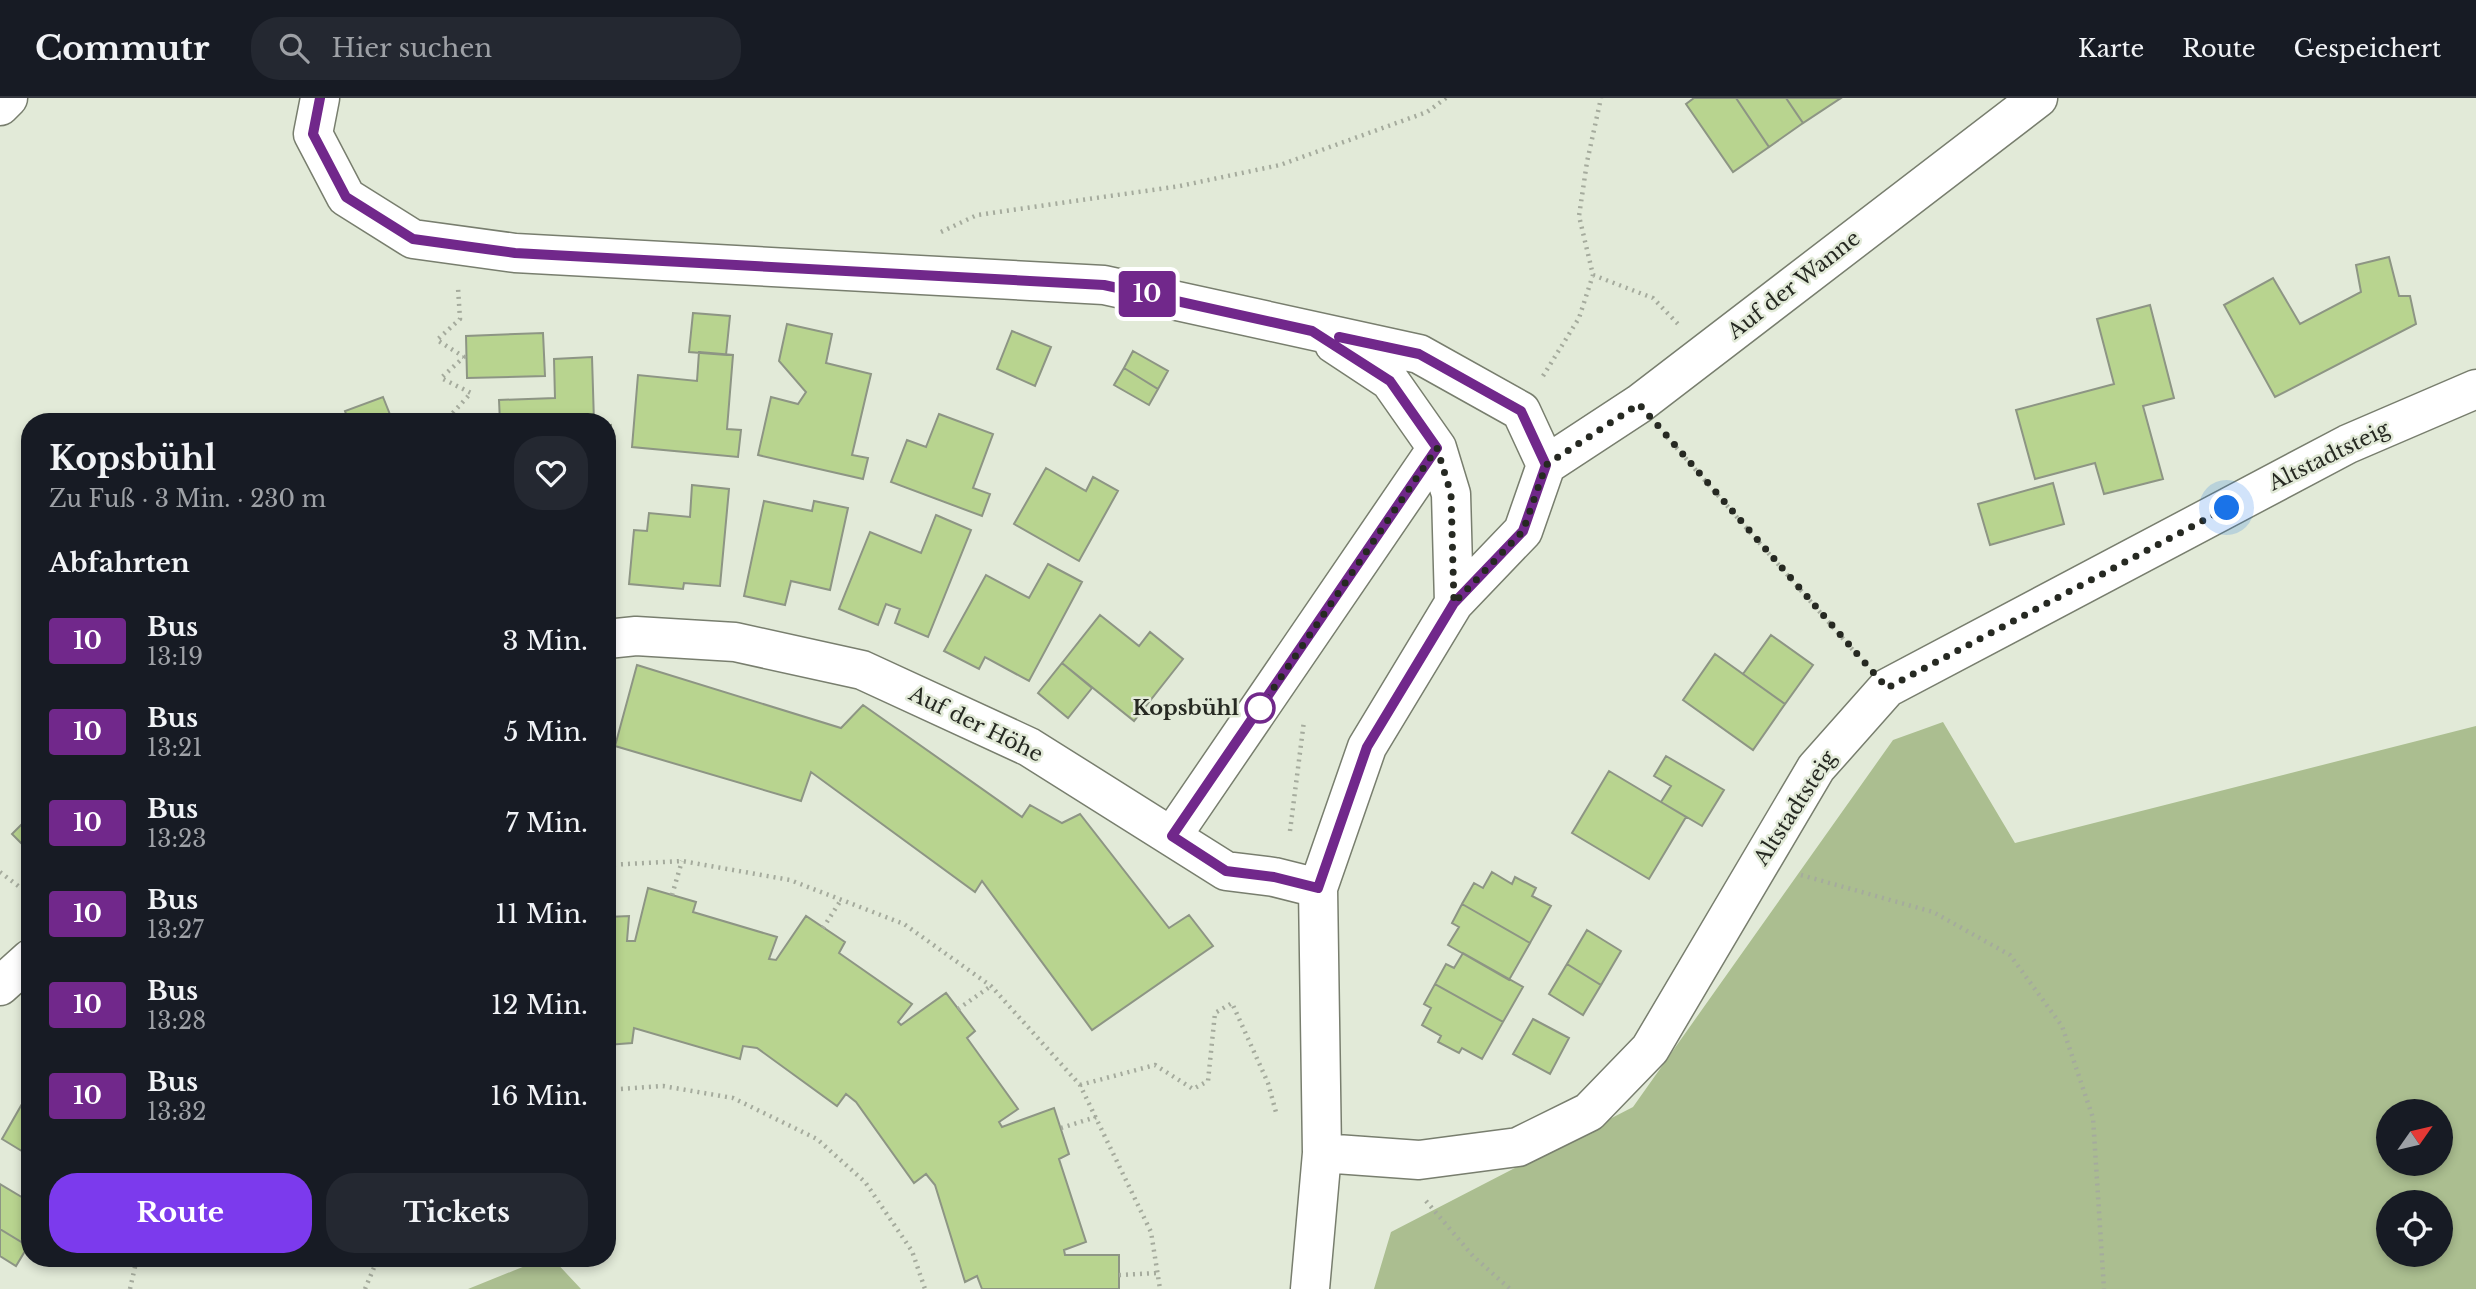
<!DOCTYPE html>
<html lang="de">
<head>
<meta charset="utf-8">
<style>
  body { margin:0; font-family:"Libre Baskerville",serif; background:#242831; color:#f1f3f6; height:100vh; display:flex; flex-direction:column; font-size:26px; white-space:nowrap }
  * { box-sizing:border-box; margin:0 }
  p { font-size:23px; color:#9ea1a6 }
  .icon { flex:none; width:38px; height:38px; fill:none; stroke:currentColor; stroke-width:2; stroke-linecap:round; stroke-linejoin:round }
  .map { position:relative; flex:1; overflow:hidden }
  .panel { position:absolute; left:21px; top:315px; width:595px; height:854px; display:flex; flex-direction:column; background:#171b24; border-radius:28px; box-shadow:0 4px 10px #0003 }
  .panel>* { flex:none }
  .badge { padding:0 14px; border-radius:5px; font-size:24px; line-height:46px }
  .needle { width:46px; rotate:56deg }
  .controls { position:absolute; left:2376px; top:1001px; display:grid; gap:14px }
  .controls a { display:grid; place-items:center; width:77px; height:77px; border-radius:50%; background:#171b24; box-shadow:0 4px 10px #0003; font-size:35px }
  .you { position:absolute; width:35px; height:35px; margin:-18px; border:5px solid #fff; border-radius:50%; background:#1a73e8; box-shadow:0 0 0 10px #1a73e833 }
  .map>.badge { position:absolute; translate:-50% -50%; box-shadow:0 0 0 4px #fff }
  h2 { padding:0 28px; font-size:26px; line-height:63px }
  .round { display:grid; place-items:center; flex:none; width:74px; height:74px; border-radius:28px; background:#242831 }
  .overview { display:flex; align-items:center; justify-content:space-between; height:119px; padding:0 28px }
  h1 { font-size:33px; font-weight:700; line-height:52px }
  .button { display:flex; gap:14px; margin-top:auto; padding:14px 28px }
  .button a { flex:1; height:80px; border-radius:28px; background:#7c3aed; color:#fff; font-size:28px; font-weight:700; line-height:80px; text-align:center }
  .button a+a { background:#242831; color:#f1f3f6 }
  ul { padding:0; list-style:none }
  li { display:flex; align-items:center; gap:21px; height:91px; padding:0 28px }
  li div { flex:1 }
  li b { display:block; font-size:26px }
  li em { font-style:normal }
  li .badge { min-width:77px; font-weight:700; text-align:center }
  header { display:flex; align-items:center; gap:42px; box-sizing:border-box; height:98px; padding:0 35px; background:#171b24; border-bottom:2px solid #363941 }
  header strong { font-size:33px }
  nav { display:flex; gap:38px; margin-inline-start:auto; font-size:24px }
  .search { width:490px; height:63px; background:#242831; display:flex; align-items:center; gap:18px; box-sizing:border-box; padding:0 24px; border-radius:28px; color:#9ea1a6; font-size:26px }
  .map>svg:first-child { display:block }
  .green { fill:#abbe90; fill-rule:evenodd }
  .building { fill:#b8d48f; stroke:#8d9584; stroke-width:2 }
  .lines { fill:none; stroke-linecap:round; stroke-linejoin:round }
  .minor-casing { stroke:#787e6e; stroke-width:41 }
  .major-casing { stroke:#787e6e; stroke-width:41 }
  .path { stroke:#a5ab9d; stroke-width:4.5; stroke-dasharray:2 5; stroke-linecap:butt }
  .minor { stroke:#fff; stroke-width:38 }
  .major { stroke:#fff; stroke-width:38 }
  .line-casing { stroke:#fff; stroke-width:16 }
  .line { stroke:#71288b; stroke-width:10 }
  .walk { stroke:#262922; stroke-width:7; stroke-dasharray:0 12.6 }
  .stop-dot { fill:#fff; stroke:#71288b; stroke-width:3.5 }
  .labels { text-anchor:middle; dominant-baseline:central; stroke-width:5; stroke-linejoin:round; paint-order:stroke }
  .street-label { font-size:21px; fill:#262922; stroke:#e2ead8 }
  .stop-label { font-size:21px; font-weight:bold; fill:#262922; stroke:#e2ead8; text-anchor:end }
</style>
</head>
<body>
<header>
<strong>Commutr</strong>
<div class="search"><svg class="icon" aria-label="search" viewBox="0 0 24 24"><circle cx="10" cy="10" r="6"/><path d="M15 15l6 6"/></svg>Hier suchen</div>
<nav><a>Karte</a><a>Route</a><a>Gespeichert</a></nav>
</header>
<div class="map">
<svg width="2476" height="1191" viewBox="0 0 2476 1191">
  <rect width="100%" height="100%" fill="#e2ead8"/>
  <path class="green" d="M1943 624 2015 745 2476 628V1191H1374L1391 1134 1633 1009 1893 642ZM2389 1013H2441V1066H2389ZM2389 1104H2441V1157H2389Z
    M545 1160H552L581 1191H468Z"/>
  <path class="building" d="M1694 0H1736L1769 49 1733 74 1686 6Z
    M1736 0H1786L1803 25 1769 49Z
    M1786 0H1841L1803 25Z
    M2389 159 2399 198H2410L2416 226 2275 299 2224 207 2273 180 2300 226 2361 194 2356 167Z
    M2150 207 2174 300 2143 308 2163 381 2104 396 2095 365 2035 381 2016 312 2114 286 2097 221Z
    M693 215 730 218 726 257 689 254Z
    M787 226 832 236 826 265 871 276 852 357 868 360 863 381 758 357 771 299 798 306 806 294 779 263Z
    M1012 233 1051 249 1035 288 997 271Z
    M543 235 545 278 467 280 466 238Z
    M1133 253 1168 273 1158 291 1124 270Z
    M699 254 733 257 727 331 741 332 738 359 632 349 638 277 697 283Z
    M592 259 594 324H500L499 302 555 300 554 261Z
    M1124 270 1158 291 1149 307 1114 287Z
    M383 299 393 324H349L345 313Z
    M939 316 993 336 973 390 990 396 982 418 891 384 907 342 926 349Z
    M611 327 613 354 607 355V328Z
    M1046 370 1086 393 1093 379 1118 393 1079 463 1014 426Z
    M607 383 612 490H607Z
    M2053 385 2064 426 1990 447 1978 406Z
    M692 387 729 391 720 488 684 485 683 491 629 486 634 432 647 433 649 415 690 419Z
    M764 403 812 413 814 403 848 410 830 492 791 483 785 507 744 498Z
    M936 417 971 432 928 539 895 525 900 511 886 506 878 527 839 511 870 434 921 455Z
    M1048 466 1082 484 1029 583 985 559 979 571 944 553 986 477 1029 500Z
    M1100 517 1139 548 1150 534 1183 561 1134 623 1062 565Z
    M1771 537 1813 567 1785 606 1743 576Z
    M1715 556 1785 606 1753 652 1683 602Z
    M1062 565 1092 590 1068 620 1038 595Z
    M637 567 841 630 863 607 1022 719 1030 707 1062 725 1080 716 1169 830 1189 817 1213 848 1092 932 982 783 975 794 811 674 801 703 615 648Z
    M1666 658 1724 692 1702 728 1661 704 1671 688 1654 678Z
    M1609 673 1686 719 1649 781 1572 735Z
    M30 718V754L12 736Z
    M1492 774 1512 786 1515 779 1536 790 1532 798 1551 808 1530 845 1462 806 1474 785 1483 790Z
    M648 790 696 804 693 814 777 839 769 861 776 862 806 818 845 844 839 855 912 906 898 924 901 927 946 895 975 933 967 940 1018 1011 999 1024 1002 1029 1054 1010 1069 1056 1059 1061 1086 1144 1064 1152 1065 1157H1119V1191H982L977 1178 965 1184 935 1087 926 1076 914 1085 856 1004 846 996 837 1008 757 950 743 948 740 961 634 930 632 945 607 947V819L629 818 627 843H635Z
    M1462 806 1530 845 1509 882 1448 847 1459 829 1452 825Z
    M1587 832 1621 853 1601 887 1567 866Z
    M1463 855 1523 889 1503 924 1435 886 1446 866 1454 870Z
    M1567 866 1601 887 1583 917 1549 896Z
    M1435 886 1503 924 1482 961 1462 950 1459 955 1438 944 1441 938 1422 927 1431 910 1424 906Z
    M1533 921 1569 940 1550 976 1513 956Z
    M22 1006 30 1011V1058L2 1041Z
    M0 1086 30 1104 28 1148 0 1131Z
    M0 1131 28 1148 16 1168 0 1158Z"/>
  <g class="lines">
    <defs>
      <path id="minor" d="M320 0 313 36 346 99 413 141 515 155 1104 187 1419 256 1521 313 1546 367
        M1334 246 1390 283 1437 350 1451 396 1454 505
        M1546 367 1639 306 2038 0
        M607 541 636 538 735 544 862 572 1029 649 1226 773 1274 779 1318 790
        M1172 738 1437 350
        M0 888 30 861
        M1322 1055 1419 1062 1518 1049 1589 1014 1650 951 1816 670 1887 590 2348 346 2476 291
        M1310 1191 1322 1055 1318 790 1367 649 1454 505 1523 433 1546 367"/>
      <path id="major" d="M0 8 8 0"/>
    </defs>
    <use href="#minor" class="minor-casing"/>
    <use href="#major" class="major-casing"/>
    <path class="path" d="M941 134 977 117 1180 88 1280 67 1427 14 1446 0
      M1593 177 1653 200 1678 226
      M1543 278 1579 220 1593 177 1579 118 1587 64 1601 0
      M456 324 449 319 471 295 441 280 464 259 437 242 460 221 458 190
      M1667 339 1859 559
      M1290 733 1304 623
      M607 767 682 763 790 782 904 826 991 888 1080 987 1151 1134 1160 1191
      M0 774 30 797
      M1801 777 1933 814 2010 857 2062 928 2093 1020 2104 1191
      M672 797 682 763
      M823 830 841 802
      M958 911 991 888
      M1080 987 1155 967 1193 991 1208 983 1215 915 1232 905 1268 985 1277 1018
      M607 992 663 988 733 1000 817 1041 865 1084 912 1153 925 1191
      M1061 1030 1096 1019
      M1426 1103 1473 1158 1510 1191
      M1119 1177 1157 1175
      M130 1191 137 1160
      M365 1191 378 1160"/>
    <use href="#minor" class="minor"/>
    <use href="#major" class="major"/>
  </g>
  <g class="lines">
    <defs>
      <path id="line" d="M320 0 313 36 346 99 413 141 515 155 1104 187 1312 233 1390 283 1437 350 1172 738 1226 773 1274 779 1318 790 1367 649 1454 505 1523 433 1546 367 1521 313 1419 256 1339 239"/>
    </defs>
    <use href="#line" class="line-casing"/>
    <use href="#line" class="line"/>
    <path class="walk" d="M1260 610 1437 350 1451 396 1454 505 1523 433 1546 367 1639 306 1887 590 2227 410"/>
  </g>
  <circle class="stop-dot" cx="1260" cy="610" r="14"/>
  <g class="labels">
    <g class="street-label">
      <text transform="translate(1794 187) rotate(-38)">Auf der Wanne</text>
      <text transform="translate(2329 358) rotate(-26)">Altstadtsteig</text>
      <text transform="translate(976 626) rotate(26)">Auf der Höhe</text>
      <text transform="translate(1795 710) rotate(-57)">Altstadtsteig</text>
    </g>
    <g class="stop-label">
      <text x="1239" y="610">Kopsbühl</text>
    </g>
  </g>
</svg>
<div class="controls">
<a><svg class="needle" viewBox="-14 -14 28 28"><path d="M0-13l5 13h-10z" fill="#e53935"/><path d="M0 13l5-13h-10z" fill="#9ea1a6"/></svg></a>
<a><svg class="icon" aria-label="locate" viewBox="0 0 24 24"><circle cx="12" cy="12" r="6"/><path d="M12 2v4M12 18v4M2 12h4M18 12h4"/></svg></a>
</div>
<div class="you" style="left:2227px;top:410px"></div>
<b class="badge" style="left:1147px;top:196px;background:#71288b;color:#fff">10</b>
<section class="panel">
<div class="overview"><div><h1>Kopsbühl</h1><p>Zu Fuß · 3 Min. · 230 m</p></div><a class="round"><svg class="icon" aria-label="heart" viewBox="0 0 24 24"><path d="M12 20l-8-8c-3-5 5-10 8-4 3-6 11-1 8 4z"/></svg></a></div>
<h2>Abfahrten</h2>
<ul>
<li><span class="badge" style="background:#71288b;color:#fff">10</span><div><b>Bus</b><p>13:19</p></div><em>3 Min.</em></li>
<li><span class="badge" style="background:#71288b;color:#fff">10</span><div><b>Bus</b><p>13:21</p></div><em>5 Min.</em></li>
<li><span class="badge" style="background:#71288b;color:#fff">10</span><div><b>Bus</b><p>13:23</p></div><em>7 Min.</em></li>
<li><span class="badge" style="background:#71288b;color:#fff">10</span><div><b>Bus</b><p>13:27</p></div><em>11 Min.</em></li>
<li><span class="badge" style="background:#71288b;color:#fff">10</span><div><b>Bus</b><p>13:28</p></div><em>12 Min.</em></li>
<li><span class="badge" style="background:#71288b;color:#fff">10</span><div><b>Bus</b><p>13:32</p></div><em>16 Min.</em></li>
</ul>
<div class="button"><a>Route</a><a>Tickets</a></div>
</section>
</div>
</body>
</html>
